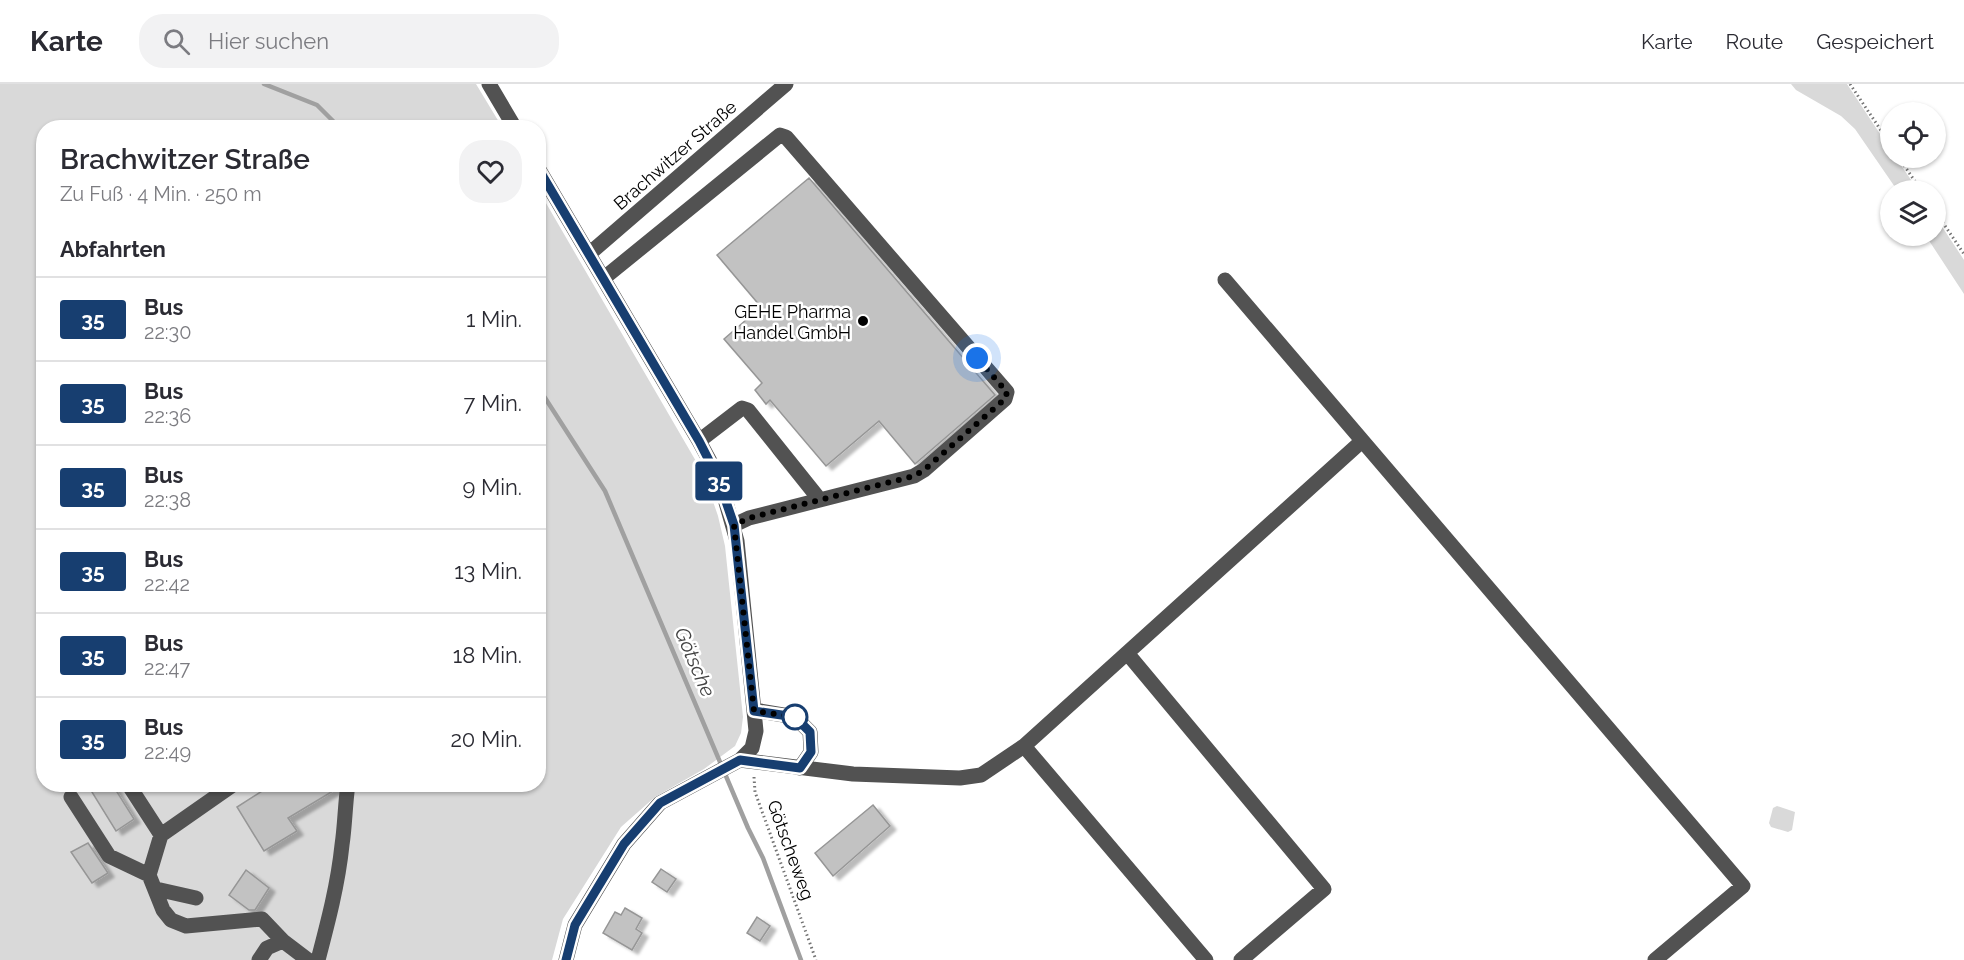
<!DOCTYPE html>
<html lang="de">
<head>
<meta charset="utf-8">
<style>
  body { margin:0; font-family:Raleway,sans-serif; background:#f2f2f3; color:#2b2b33; height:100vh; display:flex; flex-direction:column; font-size:22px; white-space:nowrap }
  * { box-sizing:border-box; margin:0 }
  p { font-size:20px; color:#7c7c81 }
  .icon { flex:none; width:33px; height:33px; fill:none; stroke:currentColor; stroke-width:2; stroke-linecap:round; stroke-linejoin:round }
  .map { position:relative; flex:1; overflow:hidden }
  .details { position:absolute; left:36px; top:36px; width:510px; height:672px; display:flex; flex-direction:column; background:#fff; border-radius:24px; box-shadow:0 2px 4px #0004 }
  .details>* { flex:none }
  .badge { padding:0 12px; border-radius:4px; font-size:21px; line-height:39px }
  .fabs { position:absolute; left:1880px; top:18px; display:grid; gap:12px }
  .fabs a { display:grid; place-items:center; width:66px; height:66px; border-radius:50%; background:#fff; box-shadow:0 2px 4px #0004; font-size:30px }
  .you { position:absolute; width:30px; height:30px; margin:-15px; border:4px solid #fff; border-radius:50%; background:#1a73e8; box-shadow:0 0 0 9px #1a73e833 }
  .map>.badge { position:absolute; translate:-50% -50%; box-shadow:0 0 0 3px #fff }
  h2 { padding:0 24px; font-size:22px; line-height:54px }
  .round { display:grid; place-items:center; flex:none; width:63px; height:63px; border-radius:24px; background:#f2f2f3 }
  .headline { display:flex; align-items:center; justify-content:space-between; height:102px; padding:0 24px }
  h1 { font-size:28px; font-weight:600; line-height:45px }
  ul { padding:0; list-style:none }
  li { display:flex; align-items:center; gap:18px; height:84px; padding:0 24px; border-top:2px solid #e1e1e2 }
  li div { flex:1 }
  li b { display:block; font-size:22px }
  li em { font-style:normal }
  li .badge { min-width:66px; font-weight:700; text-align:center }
  header { display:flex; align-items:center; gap:36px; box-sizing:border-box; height:84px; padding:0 30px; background:#fff; border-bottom:2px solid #e1e1e2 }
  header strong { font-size:28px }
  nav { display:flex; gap:33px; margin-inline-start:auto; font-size:21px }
  .search { width:420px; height:54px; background:#f2f2f3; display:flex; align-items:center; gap:15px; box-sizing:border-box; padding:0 21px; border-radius:24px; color:#7c7c81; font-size:22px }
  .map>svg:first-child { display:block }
  .green { fill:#d9d9d9 }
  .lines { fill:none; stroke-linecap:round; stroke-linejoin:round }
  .stream { stroke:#a0a0a0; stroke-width:4.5 }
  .building { fill:#c2c2c2; stroke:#969696; stroke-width:1.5; filter:url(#shadow) }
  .path { stroke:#747474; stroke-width:3; stroke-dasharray:1.5 3; stroke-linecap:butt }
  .minor { stroke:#525252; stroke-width:15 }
  .line-casing { stroke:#fff; stroke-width:14 }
  .line { stroke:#173e70; stroke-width:9 }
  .walk { stroke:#000; stroke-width:6; stroke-dasharray:0 10.8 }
  .poi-dot { fill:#000; stroke:#fff; stroke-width:2 }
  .stop-dot { fill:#fff; stroke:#173e70; stroke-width:3 }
  .labels { text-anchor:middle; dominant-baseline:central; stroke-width:5; stroke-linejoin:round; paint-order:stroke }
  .street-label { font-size:18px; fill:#000; stroke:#fff }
  .poi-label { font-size:18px; fill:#000; stroke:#fff; text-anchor:end }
  .water-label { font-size:20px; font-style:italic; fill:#414141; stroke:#fff }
</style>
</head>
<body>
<header>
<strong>Karte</strong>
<div class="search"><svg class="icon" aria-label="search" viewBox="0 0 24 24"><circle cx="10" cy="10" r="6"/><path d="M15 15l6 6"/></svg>Hier suchen</div>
<nav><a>Karte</a><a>Route</a><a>Gespeichert</a></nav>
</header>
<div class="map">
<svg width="1964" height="876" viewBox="0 0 1964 876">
  <defs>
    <filter id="shadow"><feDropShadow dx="6" dy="4" stdDeviation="1.5" flood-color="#0004"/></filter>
  </defs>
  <rect width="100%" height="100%" fill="#fff"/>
  <path class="green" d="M0 0H476L502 43 44 44V700H538L539 107 704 391 718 432 725 462 743 633 741 649 735 662 704 685 655 713 621 743 563 835 552 876H0Z
    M1791 0H1847L1890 65V74H1896L1918 106H1897L1855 45 1841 32 1796 6Z
    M1935 132 1964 176V210L1926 152H1935Z
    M1777 722 1795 728 1792 746 1788 748 1771 743 1769 739 1773 724Z"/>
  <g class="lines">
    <path class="stream" d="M264 0 317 21 340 44
      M538 303 605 407 748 744 763 774 801 876"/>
  </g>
  <path class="building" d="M809 94 995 311 915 380 879 337 826 382 770 316 766 320 755 306 762 299 724 255 761 223 717 171Z
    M87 700H112L134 735 116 747Z
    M273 700H338V704L288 734 297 747 264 767 237 723Z
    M873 721 890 742 833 792 815 769Z
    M88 759 108 789 92 799 71 768Z
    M661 785 676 795 667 808 652 798Z
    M246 786 269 804 255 826H249L229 811Z
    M625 824 642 834 636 845 642 849 632 866 603 849 615 828 621 831Z
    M757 833 770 842 760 857 747 849Z"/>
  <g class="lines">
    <path class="path" d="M1850 0 1890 60
      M1899 74 1921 106
      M1935 127 1964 170
      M754 693 755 708 816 876"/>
    <path class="minor" d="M489 0 515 44
      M538 84 699 357 719 394 737 457 756 647 752 664 740 676 660 719 624 760 575 841 566 876
      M589 170 786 0
      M604 194 780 51 786 53 1007 308 1005 315 924 386 914 392 749 434 734 441
      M1225 196 1743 802 1655 876
      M699 357 742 324 748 326 820 416
      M1127 569 1324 805 1241 876
      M754 626 795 633 810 648 811 668 800 684
      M1024 662 1206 876
      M740 676 853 690 960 694 981 691 1024 662 1362 357
      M128 700 161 751 149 791 163 826 171 836 186 842 262 835 283 857 308 876
      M71 713 109 772 149 791
      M161 751 234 700
      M156 805 196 814
      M259 876 267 864 283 857
      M318 876C328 838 338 800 342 761 345 741 345 721 348 700"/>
  </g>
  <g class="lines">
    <defs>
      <path id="line" d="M538 84 699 357 718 394 734 441 754 627 795 633 810 648 811 668 800 684 740 676 660 719 624 760 575 841 566 876"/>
    </defs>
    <use href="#line" class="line-casing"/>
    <use href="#line" class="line"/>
    <path class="walk" d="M795 633 754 627 734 441 749 434 914 392 924 386 1005 315 1007 308 977 274"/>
  </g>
  <circle class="poi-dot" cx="863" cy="237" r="6"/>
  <circle class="stop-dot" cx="795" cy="633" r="12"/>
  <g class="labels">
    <g class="street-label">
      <text transform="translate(675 71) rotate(-41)">Brachwitzer Straße</text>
      <text transform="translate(791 766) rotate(70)">Götscheweg</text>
    </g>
    <g class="poi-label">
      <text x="851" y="227">GEHE Pharma<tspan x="851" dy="21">Handel GmbH</tspan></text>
    </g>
    <g class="water-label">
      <text transform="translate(695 578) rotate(67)">Götsche</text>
    </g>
  </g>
</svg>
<div class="fabs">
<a><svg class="icon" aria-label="locate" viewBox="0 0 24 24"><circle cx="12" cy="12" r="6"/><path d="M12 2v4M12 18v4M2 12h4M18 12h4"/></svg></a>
<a><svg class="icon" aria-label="layers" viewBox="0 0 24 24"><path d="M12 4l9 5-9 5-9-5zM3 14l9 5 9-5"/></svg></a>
</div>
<div class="you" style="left:977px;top:274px"></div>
<b class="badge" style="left:719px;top:397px;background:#173e70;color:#fff">35</b>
<section class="details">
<div class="headline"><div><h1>Brachwitzer Straße</h1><p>Zu Fuß · 4 Min. · 250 m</p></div><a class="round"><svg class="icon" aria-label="heart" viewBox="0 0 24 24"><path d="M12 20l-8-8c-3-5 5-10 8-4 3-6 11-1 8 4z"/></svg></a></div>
<h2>Abfahrten</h2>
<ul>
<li><span class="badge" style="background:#173e70;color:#fff">35</span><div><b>Bus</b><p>22:30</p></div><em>1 Min.</em></li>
<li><span class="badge" style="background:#173e70;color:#fff">35</span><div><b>Bus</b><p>22:36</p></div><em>7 Min.</em></li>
<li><span class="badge" style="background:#173e70;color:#fff">35</span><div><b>Bus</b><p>22:38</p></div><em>9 Min.</em></li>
<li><span class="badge" style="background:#173e70;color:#fff">35</span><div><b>Bus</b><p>22:42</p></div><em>13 Min.</em></li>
<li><span class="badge" style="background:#173e70;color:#fff">35</span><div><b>Bus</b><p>22:47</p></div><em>18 Min.</em></li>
<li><span class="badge" style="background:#173e70;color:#fff">35</span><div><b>Bus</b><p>22:49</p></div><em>20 Min.</em></li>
</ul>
</section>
</div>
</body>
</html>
